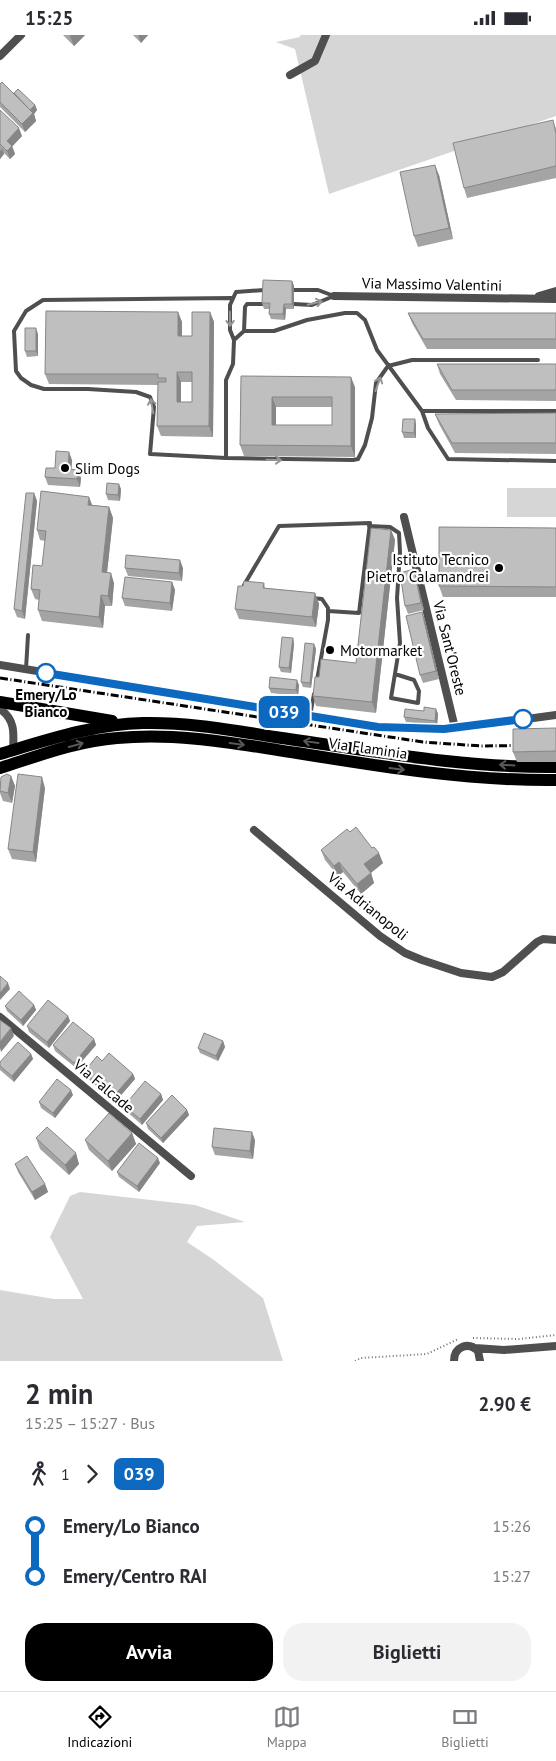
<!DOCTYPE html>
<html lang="it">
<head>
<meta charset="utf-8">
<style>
  body { margin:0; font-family:"PT Sans",sans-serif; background:#f2f2f3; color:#2b2b33; height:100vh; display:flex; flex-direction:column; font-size:19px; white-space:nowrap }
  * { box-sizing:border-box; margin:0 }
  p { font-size:16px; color:#7c7c81 }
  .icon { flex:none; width:28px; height:28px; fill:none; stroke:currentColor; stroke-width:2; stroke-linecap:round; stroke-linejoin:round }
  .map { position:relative; height:1326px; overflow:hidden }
  .sheet { display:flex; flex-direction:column; background:#fff; flex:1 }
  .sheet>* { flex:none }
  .badge { padding:0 10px; border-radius:8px; font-size:18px; line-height:32px }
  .map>.badge { position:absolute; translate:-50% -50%; box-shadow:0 0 0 2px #fff }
  .legs { display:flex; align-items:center; gap:8px; height:55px; padding:0 25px; font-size:16px }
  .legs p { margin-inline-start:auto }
  .head { display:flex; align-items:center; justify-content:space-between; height:85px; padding:0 25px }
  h1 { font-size:28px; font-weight:700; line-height:38px }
  .action { display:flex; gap:10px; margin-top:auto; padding:10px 25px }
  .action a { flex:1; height:58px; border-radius:20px; background:#000; color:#fff; font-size:20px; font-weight:700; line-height:58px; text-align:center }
  .action a+a { background:#f2f2f3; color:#2b2b33 }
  ul { padding:0 25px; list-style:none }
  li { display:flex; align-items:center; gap:18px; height:50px; font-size:19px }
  li i { display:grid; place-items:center; width:8px; height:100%; margin:0 6px; background:currentColor }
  li i::after { content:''; width:12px; height:12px; margin:-6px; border:4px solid; border-radius:50%; background:#fff }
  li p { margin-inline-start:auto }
  li:first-child i { background:linear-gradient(#0000 50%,currentColor 0) }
  li:last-child i { background:linear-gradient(currentColor 50%,#0000 0) }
  .status { display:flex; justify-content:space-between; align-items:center; height:35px; padding:0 25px; background:#fff; direction:ltr }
  .status svg { height:14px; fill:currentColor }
  .dock { display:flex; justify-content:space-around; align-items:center; height:70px; border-top:1px solid #e1e1e2; background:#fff; font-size:14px; color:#7c7c81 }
  .dock a { display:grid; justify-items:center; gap:2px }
  .dock .active { color:#000 }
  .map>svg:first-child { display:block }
  .grass { fill:#d6d6d6 }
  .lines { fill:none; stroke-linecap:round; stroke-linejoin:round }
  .path { stroke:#717171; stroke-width:2; stroke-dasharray:1 2.5; stroke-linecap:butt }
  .service { stroke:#4f4f4f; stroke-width:4 }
  .minor { stroke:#4f4f4f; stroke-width:8 }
  .trunk { stroke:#000; stroke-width:12 }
  .rail { stroke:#000; stroke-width:3; stroke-dasharray:8 2.5 1 2.5; stroke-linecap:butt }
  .wall { fill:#a4a4a4; fill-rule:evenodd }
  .shaded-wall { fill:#868686 }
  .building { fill:#bfbfbf; stroke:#868686; fill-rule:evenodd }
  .oneway { stroke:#959595 }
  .oneway2 { stroke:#595959 }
  .line-1-casing { stroke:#fff; stroke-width:11 }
  .line-1 { stroke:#0c69bf; stroke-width:8 }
  .poi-dot { fill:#000; stroke:#fff; stroke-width:2 }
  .stop-1-dot { fill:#fff; stroke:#0c69bf; stroke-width:2.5 }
  .labels { text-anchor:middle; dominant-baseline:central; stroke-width:4.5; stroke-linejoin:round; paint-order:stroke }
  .street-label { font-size:15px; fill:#000; stroke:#fff }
  .poi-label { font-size:15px; fill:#000; stroke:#fff; text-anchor:start }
  .stop-label { font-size:15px; font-weight:bold; fill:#000; stroke:#fff }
</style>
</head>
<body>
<div class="status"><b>15:25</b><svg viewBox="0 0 49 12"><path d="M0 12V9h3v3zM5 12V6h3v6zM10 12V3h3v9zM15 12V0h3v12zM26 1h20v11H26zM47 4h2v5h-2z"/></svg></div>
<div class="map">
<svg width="556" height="1326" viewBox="0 0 556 1326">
  <rect width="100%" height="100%" fill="#fff"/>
  <path class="grass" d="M300 0H556V81L329 159 295 14 276 7 300 2Z
    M507 453H556V482H507Z
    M80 1157 195 1170 245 1187 197 1191 187 1207 214 1225 263 1263 283 1326H0V1255L54 1264H83L50 1202 70 1161Z"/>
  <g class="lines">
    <path class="path" d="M473 1303 519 1304 556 1300
      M355 1326 361 1323 427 1319 458 1304"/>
    <path class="service" d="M294 255H318L334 261
      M232 263 43 265 26 276 14 296 16 336 21 343 31 350 44 354H88L136 357 150 362 154 372 150 419 226 423V345L233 329 234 305 230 295V270L236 257 264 255
      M294 269 312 270 334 261
      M244 296H274L307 285 345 278H357L365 285 377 315 422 376 428 393 448 424 556 426
      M234 305 244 296 245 272 247 269H264
      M422 376H556
      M226 423 353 425 358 424 365 410 372 383 376 348 388 331 412 325H538
      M369 491 390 492 399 498 400 517 397 563 400 608 391 663 418 668 419 656 414 645 395 639
      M244 550 279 491 370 488 359 578 328 576
      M312 563 322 564 328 573V585L317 645
      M26 634 28 600
      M310 681 314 659"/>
    <path class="minor" d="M0 21 21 0
      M290 40 315 26 326 0
      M334 261 556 264
      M539 261 556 256
      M404 482 455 693
      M0 630 378 692 444 695 556 680
      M0 674C15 684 14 698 13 715
      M254 795 380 901 405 918 422 925 461 938 492 942 503 937 537 907 543 904 556 905
      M0 982 191 1141
      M475 1313 504 1315 556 1311
      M454 1326C454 1312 468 1306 478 1316L480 1326"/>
    <path class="trunk" d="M0 667 112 686
      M0 719C47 705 94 689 143 688 187 687 231 695 275 702 368 715 462 733 556 732
      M0 733C38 721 77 706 117 703 177 697 238 709 297 718 383 732 469 746 556 745"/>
    <path class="rail" d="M0 643 423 707 481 711 556 710"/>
  </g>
  <path class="wall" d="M63 0H85L74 11Z
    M133 0H148L141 8Z
    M0 49 14 58 35 70 37 75 34 79 36 86 25 97 0 72Z
    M0 75 22 101 12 111 15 119 10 124 4 118V119L0 124Z
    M553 85 556 94V143L467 163 464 153Z
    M439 140 453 204 418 212 414 201Z
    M292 246 294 251V274H286L285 285 271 284 269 279V274H264L262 268Z
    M178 277 182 287V301H192L210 277 214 287 213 402 161 401 157 391 158 350 49 349 45 339ZM181 347H192V367H181Z
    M408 278H556V314H427L412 288Z
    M38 299V321L27 322 25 316Z
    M437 329H556V366L456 365 440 339Z
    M241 341 355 352V422L244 421 240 410ZM276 372H332V390H276Z
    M556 378V419L455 418 439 389 435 379Z
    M415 384 416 390V403H404L402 397Z
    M72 425 71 435 81 443 80 452 48 450 45 442 55 433Z
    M121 454 120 466 108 465 106 459Z
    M34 458 37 466 25 584 17 582 14 574Z
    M92 470 109 472 113 483 107 537 114 548 112 571H105L103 593 42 586 38 575 39 565 35 564 31 554 42 531 45 506 40 505 37 495Z
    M556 493V562H443L439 551Z
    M391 495 395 505 376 678 316 671 313 661 319 642 356 628Z
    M125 533H183L182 546 128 541Z
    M416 542 424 575 408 579 405 571Z
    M172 547 175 555 172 576 125 571 122 563Z
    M264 548 265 553 315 558 319 569 316 592 239 584 235 574 243 551Z
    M425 585 439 644 423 648 420 640Z
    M293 603 294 609 291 638 281 637 279 632Z
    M314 609 316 614 311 653 303 652 301 647Z
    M299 650 298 661 271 658 269 653Z
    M436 674 438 679 437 691 406 687 404 682Z
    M556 693V727H517L513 717Z
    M11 741 15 751 12 768 3 766 0 758V750Z
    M45 753 36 827 12 824 8 814Z
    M350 797 383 828 371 838 374 848 361 859 343 837 338 841 325 825 321 815Z
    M34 970 36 975 23 991 7 976 5 971Z
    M68 981 70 986 49 1013 29 997 27 991Z
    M94 1004 96 1010 76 1033 55 1016 53 1010Z
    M223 1006 225 1012 218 1026 200 1018 198 1013Z
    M31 1019 33 1024 14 1047 0 1035V1027Z
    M102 1026 133 1039 135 1044 115 1067 86 1042 84 1037Z
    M161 1059 163 1065 142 1090 126 1076 124 1071Z
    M73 1060 55 1083 41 1073 39 1067Z
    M187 1075 189 1080 163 1108 148 1094 146 1088Z
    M132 1098 136 1109 112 1136 89 1115 85 1105Z
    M36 1103 79 1129 69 1140 40 1114Z
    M255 1105 253 1124 215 1120 212 1112Z
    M160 1128 139 1157 119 1142 117 1137Z
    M15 1129 45 1149 48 1157 35 1165 18 1137Z"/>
  <path class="shaded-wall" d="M71 0H85L74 11 70 1Z
    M138 0H148L141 8Z
    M35 70 37 75 34 79 36 86 25 97 22 89 30 76Z
    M19 93 22 101 10 114 7 106Z
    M12 111 15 119 10 124 7 116Z
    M2 114 4 119 0 124V116Z
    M435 130 439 140 453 204 449 193Z
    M292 246 294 251V274L292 269Z
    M284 269 286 274 285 285 283 279Z
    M178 277 182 287V311L178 301Z
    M210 277 214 287 213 402 209 391Z
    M36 293 38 299V321L36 316Z
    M177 337 181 347V377L177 367Z
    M351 342 355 352V422L351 411Z
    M272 362 276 372V401L272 390Z
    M415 384 416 390V403L414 398Z
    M69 417 72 425 71 442 68 434Z
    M78 435 81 443 80 452 77 444Z
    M119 449 121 454 120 466 118 460Z
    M34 458 37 466 25 584 22 576Z
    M89 462 93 472 88 470Z
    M109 472 113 483 106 547 102 537Z
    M391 495 395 505 376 678 372 667Z
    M180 525 183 533 182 546 179 538Z
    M414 534 416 542 424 575 421 568Z
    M111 538 114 548 112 571 108 561Z
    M172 547 175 555 172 576 170 568Z
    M315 558 319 569 316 592 312 582Z
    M101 560 105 571 103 593 99 582Z
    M422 577 425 585 439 644 436 636Z
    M293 603 294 609 291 638 289 633Z
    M314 609 316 614 311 653 310 648Z
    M297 645 299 650 298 661 296 655Z
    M436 674 438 679 437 691 435 686Z
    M11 741 15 751 12 768 8 758Z
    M42 742 45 753 36 827 33 817Z
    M379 818 383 828 368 840 364 829Z
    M339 827 343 837 338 841 334 831Z
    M371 838 374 848 361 859 357 849Z
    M8 948 10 954 0 965V958Z
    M34 970 36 975 23 991 21 985Z
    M68 981 70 986 49 1013 47 1007Z
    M11 993 14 1001 1 1017 0 1013V1007Z
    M94 1004 96 1010 76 1033 74 1028Z
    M223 1006 225 1012 218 1026 216 1021Z
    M31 1019 33 1024 14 1047 12 1041Z
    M133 1039 135 1044 115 1067 113 1062Z
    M71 1055 73 1060 55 1083 53 1078Z
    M161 1059 163 1065 142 1090 140 1084Z
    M187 1075 189 1080 163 1108 161 1103Z
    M252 1097 255 1105 253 1124 250 1116Z
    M132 1098 136 1109 112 1136 108 1126Z
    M76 1118 79 1129 69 1140 65 1130Z
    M158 1123 160 1128 139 1157 137 1151Z
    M45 1149 48 1157 35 1165 32 1157Z"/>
  <path class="building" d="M2 47 33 78 22 89 0 67V49Z
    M18 54 35 70 30 75 14 58Z
    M0 75 19 93 7 106 12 111 7 116 0 109Z
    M553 85 556 99V131L464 153 453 108Z
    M435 130 449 193 414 201 400 137Z
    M263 245 292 246V269H284L283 279H269L270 268H262Z
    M46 276 178 277V301H192V277H210L209 391H157L158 347H166V343H158V339H45ZM177 337H192V367H177Z
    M408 278H556V304H423Z
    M25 293H36V316H25Z
    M437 329H556V355H452Z
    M241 341 351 342V411L240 410ZM272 362H332V390H272Z
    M556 378V408H452L435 379Z
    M403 384H415L414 398 402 397Z
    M56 416 69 417 68 434 78 435 77 444 45 442 46 433H55Z
    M107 448 119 449 118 460 106 459Z
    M41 456 89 462 88 470 109 472 102 537 111 538 108 561 101 560 99 582 38 575 40 555 31 554 33 530 42 531 46 496 37 495Z
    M26 458H34L22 576 14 574Z
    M439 492 556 493V552L439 551Z
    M371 493 391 495 372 667 313 661 315 642H319L321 624 356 628Z
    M126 520 180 525 179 538 125 533Z
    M414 534 421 568 405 571 400 538Z
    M125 542 172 547 170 568 122 563Z
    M244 546 264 548 263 553 315 558 312 582 235 574 238 551H243Z
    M422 577 436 636 420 640 406 581Z
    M282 602 293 603 289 633 279 632Z
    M305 608 314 609 310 648 301 647Z
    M270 642 297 645 296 655 269 653Z
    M424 672 436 674 435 686 404 682 405 674 424 676Z
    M556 693V716L513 717V694Z
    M7 739 11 741 8 758 0 756 1 742Z
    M18 739 42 742 33 817 8 814Z
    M356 792 372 813 374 812 379 818 364 829 371 838 357 849 339 827 334 831 321 815 347 794 350 797Z
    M0 941 8 948 0 958Z
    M19 956 34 970 21 985 5 971Z
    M48 965 68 981 47 1007 27 991Z
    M0 985 11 993 0 1007Z
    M73 987 94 1004 74 1028 53 1010Z
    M204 998 223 1006 216 1021 198 1013Z
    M18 1007 31 1019 12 1041 0 1031V1027Z
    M109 1018 133 1039 113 1062 84 1037 97 1021 102 1026Z
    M57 1044 71 1055 53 1078 39 1067Z
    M145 1046 161 1059 140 1084 124 1071Z
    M172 1060 187 1075 161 1103 146 1088Z
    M109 1078 132 1098 108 1126 85 1105Z
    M47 1092 76 1118 65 1130 36 1103Z
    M214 1093 252 1097 250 1116 212 1112Z
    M139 1108 158 1123 137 1151 117 1137Z
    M27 1121 45 1149 32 1157 15 1129Z"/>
  <defs><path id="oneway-shaft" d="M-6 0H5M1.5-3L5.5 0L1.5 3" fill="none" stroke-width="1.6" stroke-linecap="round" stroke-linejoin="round" transform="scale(1.25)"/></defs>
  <g class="oneway">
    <use href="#oneway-shaft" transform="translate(315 268) rotate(-14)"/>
    <use href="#oneway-shaft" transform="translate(230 284) rotate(89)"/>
    <use href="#oneway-shaft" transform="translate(378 349) rotate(-70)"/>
    <use href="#oneway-shaft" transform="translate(152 371) rotate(-100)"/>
    <use href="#oneway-shaft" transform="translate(274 425) rotate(1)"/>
  </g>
  <g class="oneway2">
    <use href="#oneway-shaft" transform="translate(311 707) rotate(-172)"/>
    <use href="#oneway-shaft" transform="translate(237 709) rotate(8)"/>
    <use href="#oneway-shaft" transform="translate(76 710) rotate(-15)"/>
    <use href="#oneway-shaft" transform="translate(507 730) rotate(-177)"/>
    <use href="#oneway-shaft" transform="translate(397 734) rotate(7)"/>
  </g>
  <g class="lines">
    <defs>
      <path id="line-1" d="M46 638 378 692 444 694 523 684"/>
    </defs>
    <use href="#line-1" class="line-1-casing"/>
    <use href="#line-1" class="line-1"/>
  </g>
  <g class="poi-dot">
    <circle cx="65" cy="433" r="5"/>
    <circle cx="499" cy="533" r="5"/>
    <circle cx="330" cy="615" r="5"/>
  </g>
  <g class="stop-1-dot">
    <circle cx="46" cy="638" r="9"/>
    <circle cx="523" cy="684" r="9"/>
  </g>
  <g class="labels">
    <g class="street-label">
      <text transform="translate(432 249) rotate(1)">Via Massimo Valentini</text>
      <text transform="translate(450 613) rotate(76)">Via Sant'Oreste</text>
      <text transform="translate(368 713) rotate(8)">Via Flaminia</text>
      <text transform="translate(368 871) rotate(39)">Via Adrianopoli</text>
      <text transform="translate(104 1051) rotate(40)">Via Falcade</text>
    </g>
    <g class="poi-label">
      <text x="75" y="433">Slim Dogs</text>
      <text x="489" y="524" text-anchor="end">Istituto Tecnico<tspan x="489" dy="17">Pietro Calamandrei</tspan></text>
      <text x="340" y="615">Motormarket</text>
    </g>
    <g class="stop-label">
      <text x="46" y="659">Emery/Lo<tspan x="46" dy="17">Bianco</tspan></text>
    </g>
  </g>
</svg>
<b class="badge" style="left:284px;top:677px;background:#0c69bf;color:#fff">039</b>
</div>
<section class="sheet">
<div class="head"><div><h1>2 min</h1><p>15:25 – 15:27 · Bus</p></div><b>2.90 €</b></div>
<div class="legs"><svg class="icon" aria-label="walk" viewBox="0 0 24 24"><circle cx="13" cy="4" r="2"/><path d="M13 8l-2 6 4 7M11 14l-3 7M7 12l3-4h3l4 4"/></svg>1<svg class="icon" aria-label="forward" viewBox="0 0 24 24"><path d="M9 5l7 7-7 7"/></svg><b class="badge" style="background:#0c69bf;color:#fff">039</b></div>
<ul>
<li><i style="color:#0c69bf"></i><b>Emery/Lo Bianco</b><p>15:26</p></li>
<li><i style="color:#0c69bf"></i><b>Emery/Centro RAI</b><p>15:27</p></li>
</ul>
<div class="action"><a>Avvia</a><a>Biglietti</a></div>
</section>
<nav class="dock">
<a class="active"><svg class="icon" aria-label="directions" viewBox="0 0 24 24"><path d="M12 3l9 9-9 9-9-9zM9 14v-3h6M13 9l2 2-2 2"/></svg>Indicazioni</a>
<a><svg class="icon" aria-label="map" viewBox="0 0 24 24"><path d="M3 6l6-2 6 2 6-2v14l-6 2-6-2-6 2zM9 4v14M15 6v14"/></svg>Mappa</a>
<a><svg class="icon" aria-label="tickets" viewBox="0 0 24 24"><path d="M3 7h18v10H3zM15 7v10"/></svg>Biglietti</a>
</nav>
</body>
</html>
